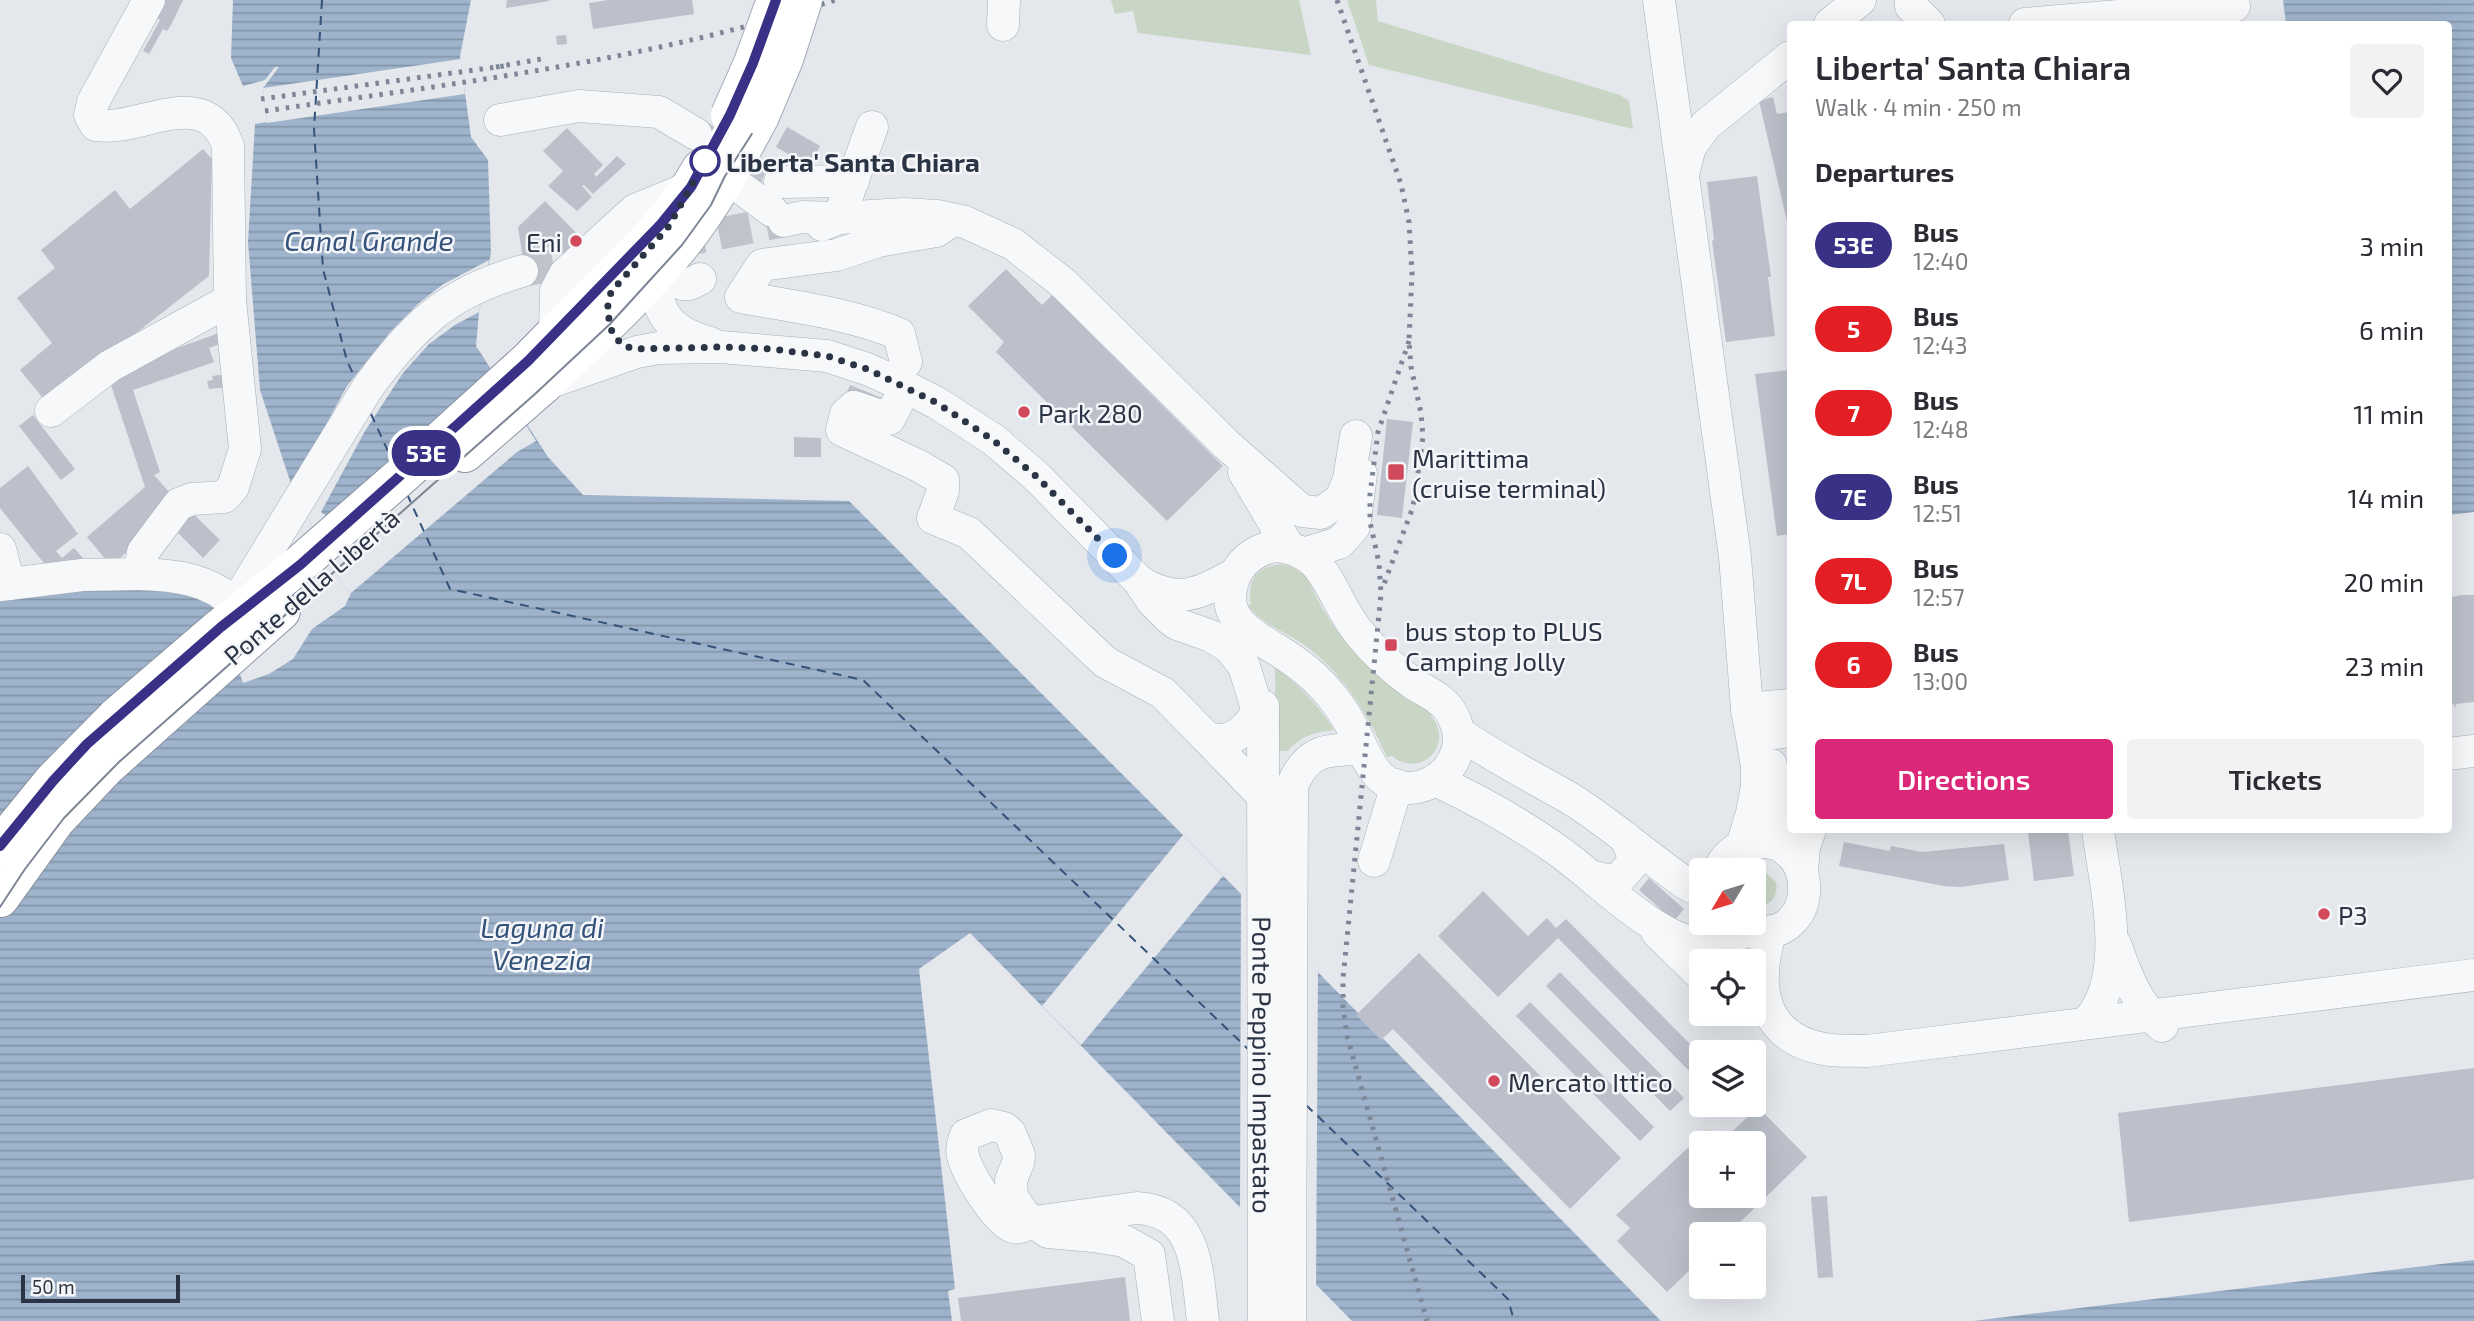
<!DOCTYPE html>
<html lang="en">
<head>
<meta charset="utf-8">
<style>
  body { margin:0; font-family:"Exo 2",sans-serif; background:#f2f2f3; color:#2b2b33; height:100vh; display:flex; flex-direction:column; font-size:26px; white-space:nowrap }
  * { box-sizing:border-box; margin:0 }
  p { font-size:23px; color:#7c7c81 }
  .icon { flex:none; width:38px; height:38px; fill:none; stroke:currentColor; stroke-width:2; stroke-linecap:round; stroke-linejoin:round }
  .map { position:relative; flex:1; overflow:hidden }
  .side { position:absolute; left:1787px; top:21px; width:665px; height:812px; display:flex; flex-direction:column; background:#fff; border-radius:7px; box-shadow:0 7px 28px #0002 }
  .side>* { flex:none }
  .badge { padding:0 14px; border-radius:23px; font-size:24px; line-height:46px }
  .needle { width:46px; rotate:232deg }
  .tools { position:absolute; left:1689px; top:858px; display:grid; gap:14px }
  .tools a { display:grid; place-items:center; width:77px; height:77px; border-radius:7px; background:#fff; box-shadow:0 7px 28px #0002; font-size:35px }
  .scale { position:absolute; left:21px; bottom:18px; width:159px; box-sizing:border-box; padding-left:7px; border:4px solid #2b3445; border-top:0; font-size:19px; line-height:24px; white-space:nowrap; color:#2b3445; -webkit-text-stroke:5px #f4f6f9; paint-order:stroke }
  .you { position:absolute; width:35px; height:35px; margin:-18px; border:5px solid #fff; border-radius:50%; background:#1a73e8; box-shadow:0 0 0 10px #1a73e833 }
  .map>.badge { position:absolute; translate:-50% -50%; box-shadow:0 0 0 4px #fff }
  h2 { padding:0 28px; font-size:26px; line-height:63px }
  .round { display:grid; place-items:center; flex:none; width:74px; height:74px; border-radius:7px; background:#f2f2f3 }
  .headline { display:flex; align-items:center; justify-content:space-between; height:119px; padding:0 28px }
  h1 { font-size:33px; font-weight:600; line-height:52px }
  .action { display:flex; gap:14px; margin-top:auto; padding:14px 28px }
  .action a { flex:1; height:80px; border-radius:7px; background:#db2777; color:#fff; font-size:28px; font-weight:600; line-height:80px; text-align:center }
  .action a+a { background:#f2f2f3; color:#2b2b33 }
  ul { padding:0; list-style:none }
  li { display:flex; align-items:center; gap:21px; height:84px; padding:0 28px }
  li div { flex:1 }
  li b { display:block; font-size:26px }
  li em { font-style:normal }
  li .badge { min-width:77px; font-weight:700; text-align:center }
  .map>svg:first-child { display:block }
  .green { fill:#c9d6c5 }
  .water { fill:url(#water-rules) }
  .pier { fill:#e4e7ec }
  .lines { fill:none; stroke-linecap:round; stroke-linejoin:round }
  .ferry { stroke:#34527a; stroke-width:2; stroke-dasharray:9 7; stroke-linecap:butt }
  .building { fill:#bbc0ca }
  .minor-tunnel { stroke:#bfc3cb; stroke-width:32; stroke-dasharray:32 16; stroke-linecap:butt }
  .minor-casing { stroke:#a9aeb7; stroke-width:33 }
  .major-casing { stroke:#a3abb8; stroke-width:40 }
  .highway-casing { stroke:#8b94a3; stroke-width:40 }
  .minor { stroke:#f7f8fa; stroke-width:32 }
  .major { stroke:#fff; stroke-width:38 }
  .highway { stroke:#fff; stroke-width:38 }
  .tram { stroke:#7d8696; stroke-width:2 }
  .rail { stroke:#7d8696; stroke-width:5; stroke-dasharray:3.5 7; stroke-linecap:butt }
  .major-bridge-casing { stroke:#a3abb8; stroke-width:40; stroke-linecap:butt }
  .major-bridge { stroke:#fff; stroke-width:38 }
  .line-casing { stroke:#fff; stroke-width:16 }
  .line { stroke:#393185; stroke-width:10 }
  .walk { stroke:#2b3445; stroke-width:7; stroke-dasharray:0 12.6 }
  .stop-dot { fill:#fff; stroke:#393185; stroke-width:3.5 }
  .poi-dot { fill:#d1495b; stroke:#f4f6f9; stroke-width:2.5 }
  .labels { text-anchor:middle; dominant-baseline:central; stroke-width:5; stroke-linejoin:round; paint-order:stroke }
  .stop-label { font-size:26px; font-weight:bold; fill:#2b3445; stroke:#f4f6f9; text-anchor:start }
  .poi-label { font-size:26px; fill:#2b3445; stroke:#f4f6f9; text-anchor:start }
  .street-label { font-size:26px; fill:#2b3445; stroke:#f4f6f9 }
  .water-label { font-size:28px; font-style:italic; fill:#34527a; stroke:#f4f6f9 }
</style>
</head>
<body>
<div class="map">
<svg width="2474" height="1321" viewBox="0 0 2474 1321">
  <defs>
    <pattern id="water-rules" width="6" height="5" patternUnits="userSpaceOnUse" patternTransform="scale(1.75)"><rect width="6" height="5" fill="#9fb4cc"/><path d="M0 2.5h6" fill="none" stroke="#8293a7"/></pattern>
  </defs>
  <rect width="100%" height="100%" fill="#e4e7ec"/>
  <path class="green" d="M1111 0H1299L1311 55 1138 33 1133 11 1115 14Z
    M1347 0H1376L1378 21 1620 95 1629 101 1633 129 1369 65Z
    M1280 564 1291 566 1300 573 1304 571C1334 641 1369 674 1433 712L1431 716C1456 746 1419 779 1392 756L1387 757C1368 715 1344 675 1307 647 1288 633 1263 625 1248 606L1251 604C1247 579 1256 568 1280 564Z
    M1275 668C1299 684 1319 706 1334 730 1315 732 1300 736 1288 751H1276Z
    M1764 871 1776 882C1779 897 1769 908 1754 905V872Z"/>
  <path class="water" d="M233 0H471L460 56 471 137 488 160 491 253 479 312 476 346 548 457 583 495 849 501 1183 835 1661 1321H1352L970 933 919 969 955 1289 948 1291 952 1321H0V587L93 582 192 591 217 607 243 683 269 674 293 659 312 629 345 606 351 593 342 585 292 487 260 390 248 242 255 124 267 122 263 88 279 67H275L265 80 243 86 231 58Z
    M2283 0H2474V512L2448 515V24H2286Z
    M2474 1260V1321H1973Z"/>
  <path class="pier" d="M461 59 465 94 267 123 263 88Z
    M489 260 479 312 455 325 429 344 403 373 365 431 321 512 326 516 492 371 536 441 517 452 351 593 342 585 292 487 347 386 391 331 419 303 442 285Z
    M1183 835 1223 876 1081 1045 1042 1006Z
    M1241 889 1318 967 1316 1290 1240 1212Z"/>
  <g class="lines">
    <path class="ferry" d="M322 0 314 129 323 269 347 361 356 380
      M371 414 392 460
      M407 494 450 589 863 680 1249 1050
      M1306 1105 1508 1299 1514 1321"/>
  </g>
  <path class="building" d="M164 0H183L171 25 167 31 163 29 149 54 143 51 160 20 156 18Z
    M507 0H549V1L506 8Z
    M608 0H692L694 14 593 29 589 3Z
    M566 35 567 44 557 45 556 36Z
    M1773 97 1777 114 1790 112V234L1759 101Z
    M787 127 820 146 809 166 776 147Z
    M567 128 603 165 594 174 596 177 617 156 626 164 593 194 584 185 582 186 592 197 577 211 548 186 563 171 543 151Z
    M203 149 212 159 209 276 47 403 20 370 52 343 17 298 55 268 41 250 115 190 130 209Z
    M1757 176 1771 277H1768L1775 336 1726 342 1712 241 1714 240 1707 182Z
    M545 201 585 242 564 256 551 244 525 272 518 227Z
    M1006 269 1042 305 1052 295 1223 466 1167 521 996 352 1004 342 968 306Z
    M219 333 223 343 209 348 214 362 133 390 160 472 154 475 176 500 152 530 111 566 87 537 145 487 107 373Z
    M1790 370V534L1777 536 1755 374Z
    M228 374 230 387 209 389 207 381 213 380 212 376Z
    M850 385 882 398 878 408 846 395Z
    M33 415 75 469 61 480 19 426Z
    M1387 419 1413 422 1402 518 1377 515Z
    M794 437 821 438V457H794Z
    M28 466 78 534 56 551 62 558 74 548 83 558 71 568 51 572 0 508V488Z
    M186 507 220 540 203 558 169 524Z
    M2461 595H2474V702L2456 704 2455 709 2454 704 2448 705V598Z
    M2057 830H2068L2074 876 2034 881 2028 833Z
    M1844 842 1890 851 1891 846 1922 852 2004 844 2009 880 1961 887 1944 886 1839 866Z
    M1649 878 1684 909 1674 921 1639 890Z
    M1483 891 1528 936 1547 918 1556 928 1566 919 1701 1055V1083L1558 938 1498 997 1438 936Z
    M1419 953 1621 1158 1570 1209 1393 1029 1381 1040 1356 1015Z
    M1560 972 1684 1098 1670 1111 1546 986Z
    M1530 1002 1654 1127 1640 1141 1516 1016Z
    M2474 1068V1179L2129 1222 2118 1113Z
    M1758 1107 1807 1157 1730 1232 1732 1234H1701V1259L1667 1292 1617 1241 1630 1228 1616 1215 1707 1130 1719 1143H1701V1195H1754V1143H1720Z
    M1827 1196 1833 1277 1818 1278 1811 1197Z
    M1125 1277 1130 1321H961L958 1298Z"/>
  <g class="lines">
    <path class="minor-tunnel" d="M696 134 753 172 780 182
      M672 243 784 221
      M522 271 593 258"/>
    <defs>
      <g id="minor">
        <path d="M149 0 93 102 90 115 96 125C139 133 206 81 228 146L230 300 245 449 233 487 224 497 192 499 179 504 143 552 140 574C174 575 211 579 235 605"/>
        <path d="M1659 0 1735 557 1747 709 1757 766V786L1752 813 1742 846"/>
        <path d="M1911 0V6L1929 24"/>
        <path d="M1830 24 1860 0"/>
        <path d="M2025 24 2234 6"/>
        <path d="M1003 25 1004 0"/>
        <path d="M500 120 579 106 659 112 696 134"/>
        <path d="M1683 174 1690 147 1706 125 1790 57"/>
        <path d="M725 176 772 211"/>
        <path d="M780 182 853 181"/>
        <path d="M784 221 802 217 839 218 904 214 937 216 965 222 1013 244 1063 283 1227 445 1302 511 1321 513 1341 499 1349 479 1356 436"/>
        <path d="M822 225 839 218 872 127"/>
        <path d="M654 275C657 316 671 332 710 343"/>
        <path d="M682 284H690L700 279"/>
        <path d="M555 331 556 291 565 274 635 210 691 187"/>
        <path d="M906 362 899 334C849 313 794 307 741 297L762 265 837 255 878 241 936 231 947 224"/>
        <path d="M551 382 637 352 658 348 721 347 827 356 867 369 898 383 937 403 994 440 1037 477 1139 581 1153 602 1169 618 1177 624 1211 636 1229 647 1244 666 1263 728"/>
        <path d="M897 404 889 419 854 407 846 414 842 430 919 466 943 480V491L933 518 969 533 1105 662 1163 693 1206 737"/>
        <path d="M51 411 110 366 230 300"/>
        <path d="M1244 472 1288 546"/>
        <path d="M1273 546C1328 547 1330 599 1360 634 1374 651 1392 668 1410 681 1419 688 1429 692 1437 698 1456 711 1465 738 1454 759 1447 774 1435 783 1418 787 1375 795 1366 753 1351 725 1345 714 1338 704 1330 694 1319 681 1306 669 1291 659 1262 638 1216 624 1234 578 1241 560 1255 551 1273 546Z"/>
        <path d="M0 549 9 584"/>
        <path d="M1306 553 1339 543 1354 527 1361 474"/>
        <path d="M1140 582C1179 605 1198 594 1235 574"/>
        <path d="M0 585 82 575 140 574"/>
        <path d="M229 614 368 387C414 325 446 293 522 271"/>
        <path id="s1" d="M1263 706 1264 1321"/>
        <path d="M1747 709 1790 705"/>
        <path d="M1257 713C1245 732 1228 747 1206 737L1262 795"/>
        <path d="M1459 733C1495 758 1533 777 1571 799 1611 824 1646 856 1685 883L1692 887 1701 888"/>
        <path d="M1768 734 1790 731"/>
        <path d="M2448 754 2474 751"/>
        <path d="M1771 765 1777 819 1788 852"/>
        <path d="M1435 780C1478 800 1519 823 1557 850 1596 877 1654 939 1701 944 1717 946 1732 938 1746 930"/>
        <path d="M1374 861 1397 785"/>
        <path d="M1719 870C1725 856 1737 847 1752 843 1818 830 1825 942 1752 932"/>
        <path d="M1802 871 1804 847 1810 830"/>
        <path d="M1594 877 1616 882 1635 861 1626 838"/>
        <path d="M1771 931C1754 985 1760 1037 1824 1049 1838 1052 1853 1050 1867 1051L2474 975"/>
        <path d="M1657 932 1701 975"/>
        <path d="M2115 944C2126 974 2136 1004 2162 1026"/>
        <path d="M2086 1023C2130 978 2105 885 2098 830"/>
        <path d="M1158 1321 1149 1255 1124 1241 1093 1236 1048 1232 1024 1215 1012 1197 1011 1180 1018 1163 1019 1155 1010 1133 1004 1128 991 1125 966 1135C963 1142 961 1149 963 1156 968 1174 996 1221 1013 1227 1020 1229 1028 1224 1034 1222L1137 1208C1199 1211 1197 1274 1203 1321"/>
        <path d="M1290 1321 1292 786C1307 749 1326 750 1362 749"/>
      </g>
      <path id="major" d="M594 294C633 257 675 216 701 169
        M543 385C589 341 638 297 678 248 711 208 736 161 760 116"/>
      <path id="highway" d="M465 453 543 385
        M0 846 53 781 116 717 221 627 300 564 401 476 528 361 594 294
        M0 898 56 820 106 767 281 611"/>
    </defs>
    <use href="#minor" class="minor-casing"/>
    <use href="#major" class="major-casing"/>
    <use href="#highway" class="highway-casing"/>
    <use href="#minor" class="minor"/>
    <use href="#major" class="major"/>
    <use href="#highway" class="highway"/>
    <path class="tram" d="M0 844 52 780 108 723 299 564 515 371 613 274 660 223 691 187 729 114 752 63 774 0
      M0 907 25 869 64 818 119 762 535 394 610 324 682 245 711 205 725 176 762 118 784 68 806 0"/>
    <path class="rail" d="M1337 0 1401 184 1409 222 1412 273 1409 341 1411 367 1421 413 1423 437 1413 507 1384 584
      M496 67 547 58
      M261 99 504 66
      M265 111C457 83 650 61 835 0
      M1409 341 1378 432 1370 494V522L1379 563 1381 594 1343 979V1007L1347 1036 1427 1321"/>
    <defs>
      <path id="major-bridge" d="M730 115 753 63 776 0
        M760 116 784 59 803 0"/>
    </defs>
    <use href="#major-bridge" class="major-bridge-casing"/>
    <use href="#major-bridge" class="major-bridge"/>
  </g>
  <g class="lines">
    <defs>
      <path id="line" d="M0 846 53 781 87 744 221 627 300 565 457 425 528 361 661 224 691 187 730 115 753 63 776 0"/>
    </defs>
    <use href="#line" class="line-casing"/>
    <use href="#line" class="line"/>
    <path class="walk" d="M705 161 669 226 611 292 607 310 612 332 621 344 633 349 721 347 771 349 827 356 867 369 937 403 993 440 1037 477 1115 556"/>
  </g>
  <circle class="stop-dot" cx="705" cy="161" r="14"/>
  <g class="poi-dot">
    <circle cx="576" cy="241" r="7"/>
    <circle cx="1024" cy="412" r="7"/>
    <rect x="1387" y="463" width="18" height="18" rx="3.5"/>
    <rect x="1384" y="638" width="14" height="14" rx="3.5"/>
    <circle cx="2324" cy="914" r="7"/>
    <circle cx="1494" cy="1081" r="7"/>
  </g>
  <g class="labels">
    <g class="stop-label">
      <text x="726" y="161">Liberta' Santa Chiara</text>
    </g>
    <g class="poi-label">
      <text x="562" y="241" text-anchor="end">Eni</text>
      <text x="1038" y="412">Park 280</text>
      <text x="1412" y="457">Marittima<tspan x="1412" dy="30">(cruise terminal)</tspan></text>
      <text x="1405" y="630">bus stop to PLUS<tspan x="1405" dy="30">Camping Jolly</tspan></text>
      <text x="2338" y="914">P3</text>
      <text x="1508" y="1081">Mercato Ittico</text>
    </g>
    <g class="street-label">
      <text transform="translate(311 586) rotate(-41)">Ponte della Libertà</text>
      <text stroke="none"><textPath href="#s1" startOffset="359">Ponte Peppino Impastato</textPath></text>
    </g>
    <g class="water-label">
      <text x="369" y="240">Canal Grande</text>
      <text x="542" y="927">Laguna di<tspan x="542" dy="32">Venezia</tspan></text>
    </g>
  </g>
</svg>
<div class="tools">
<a><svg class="needle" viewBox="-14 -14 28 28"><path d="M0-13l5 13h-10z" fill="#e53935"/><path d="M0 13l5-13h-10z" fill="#7c7c81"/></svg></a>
<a><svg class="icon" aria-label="locate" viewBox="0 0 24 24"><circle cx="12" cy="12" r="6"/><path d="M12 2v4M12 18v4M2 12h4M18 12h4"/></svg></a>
<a><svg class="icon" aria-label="layers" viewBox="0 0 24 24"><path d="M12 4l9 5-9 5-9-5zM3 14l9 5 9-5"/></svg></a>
<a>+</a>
<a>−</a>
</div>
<div class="scale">50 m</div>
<div class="you" style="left:1115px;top:556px"></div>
<b class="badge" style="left:426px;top:453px;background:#393185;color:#fff">53E</b>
<section class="side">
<div class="headline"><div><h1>Liberta' Santa Chiara</h1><p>Walk · 4 min · 250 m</p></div><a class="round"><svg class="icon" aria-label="heart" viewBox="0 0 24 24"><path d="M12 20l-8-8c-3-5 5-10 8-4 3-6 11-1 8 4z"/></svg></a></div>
<h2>Departures</h2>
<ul>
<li><span class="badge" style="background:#393185;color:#fff">53E</span><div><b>Bus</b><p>12:40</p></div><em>3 min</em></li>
<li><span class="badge" style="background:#e31e24;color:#fff">5</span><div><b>Bus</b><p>12:43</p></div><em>6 min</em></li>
<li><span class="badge" style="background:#e31e24;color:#fff">7</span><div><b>Bus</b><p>12:48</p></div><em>11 min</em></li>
<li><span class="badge" style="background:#393185;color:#fff">7E</span><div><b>Bus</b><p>12:51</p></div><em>14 min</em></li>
<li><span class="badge" style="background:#e31e24;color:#fff">7L</span><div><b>Bus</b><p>12:57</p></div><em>20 min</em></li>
<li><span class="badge" style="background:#e31e24;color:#fff">6</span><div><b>Bus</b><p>13:00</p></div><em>23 min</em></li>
</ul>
<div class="action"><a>Directions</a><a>Tickets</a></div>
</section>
</div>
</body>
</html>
